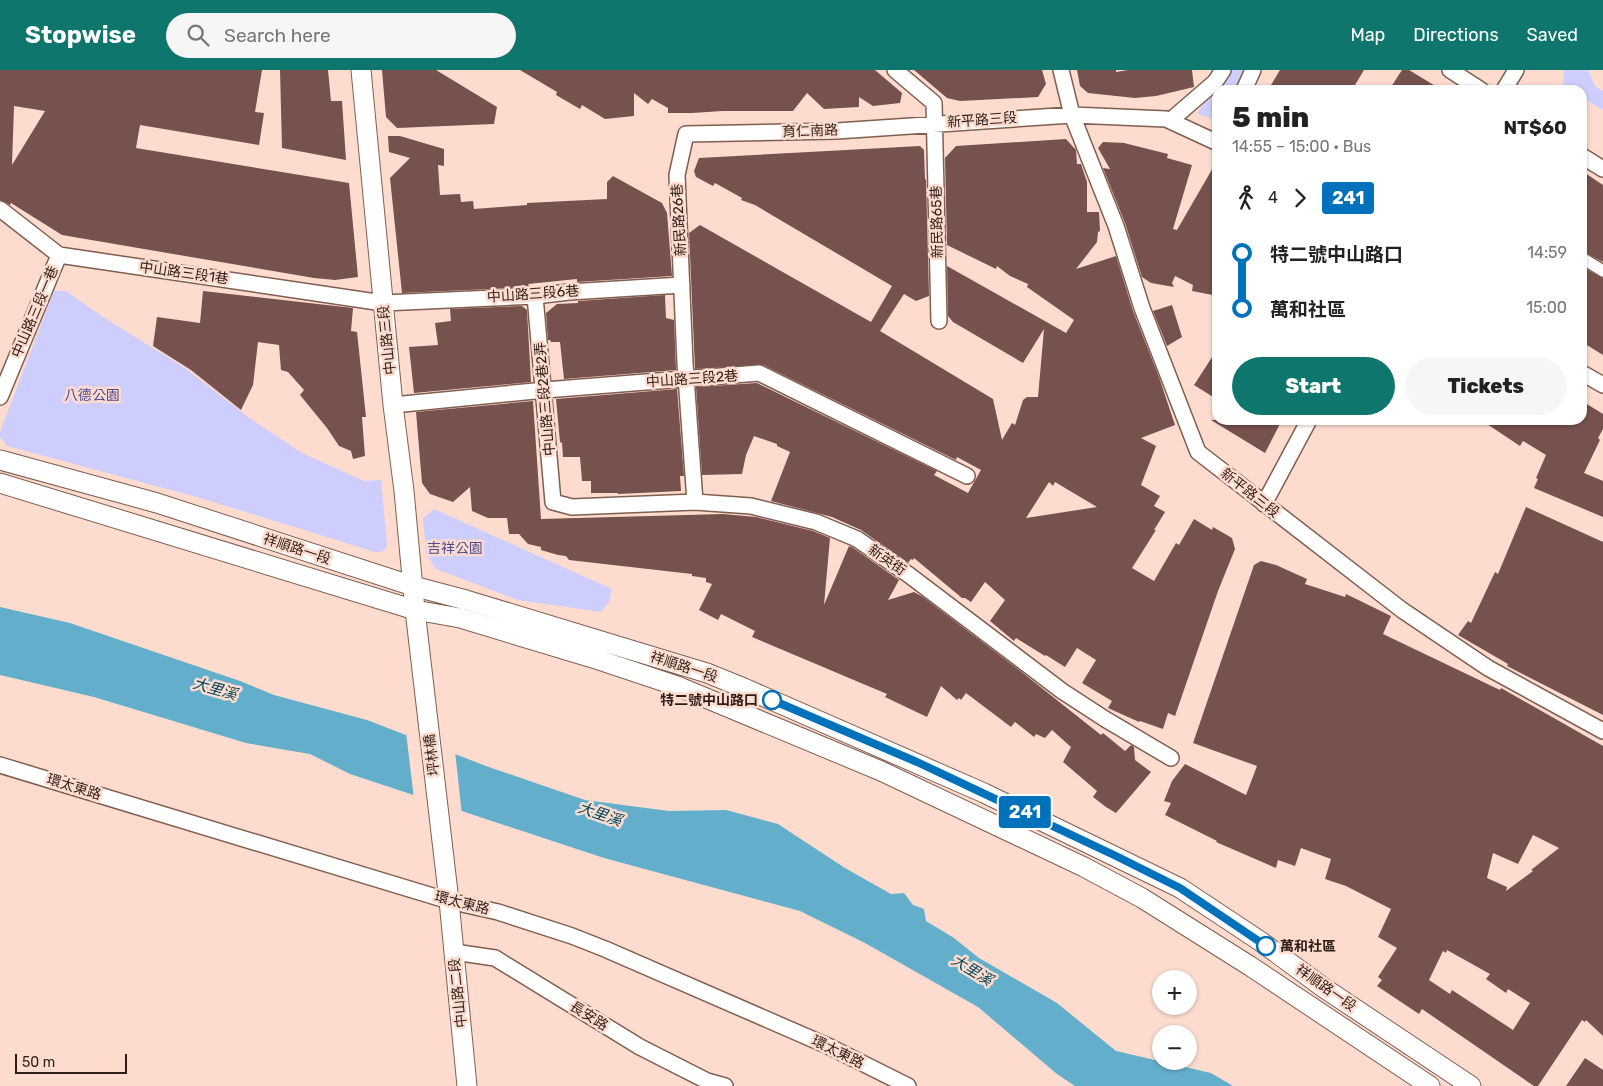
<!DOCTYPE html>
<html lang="en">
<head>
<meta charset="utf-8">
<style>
  body { margin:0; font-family:Rubik,"Noto Sans TC",sans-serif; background:#f6f6f6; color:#222; height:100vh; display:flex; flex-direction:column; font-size:19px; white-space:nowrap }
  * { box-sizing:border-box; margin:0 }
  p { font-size:16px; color:#767676 }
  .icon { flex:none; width:28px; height:28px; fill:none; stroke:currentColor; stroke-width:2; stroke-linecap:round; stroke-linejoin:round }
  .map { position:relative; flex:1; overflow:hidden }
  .sheet { position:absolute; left:1212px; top:15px; width:375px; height:340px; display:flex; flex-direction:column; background:#fff; border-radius:15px; box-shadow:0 1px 4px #0004 }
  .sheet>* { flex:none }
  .badge { padding:0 10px; border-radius:4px; font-size:18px; line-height:32px }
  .buttons { position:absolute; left:1152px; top:900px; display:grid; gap:10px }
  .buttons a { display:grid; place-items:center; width:45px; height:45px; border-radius:50%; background:#fff; box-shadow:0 1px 4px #0004; font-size:25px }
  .scale { position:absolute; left:15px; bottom:12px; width:112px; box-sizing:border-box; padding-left:5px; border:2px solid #2c1d17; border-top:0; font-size:14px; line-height:18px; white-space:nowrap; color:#2c1d17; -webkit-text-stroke:4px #fddccf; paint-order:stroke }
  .map>.badge { position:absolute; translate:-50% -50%; box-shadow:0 0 0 2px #fff }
  .legs { display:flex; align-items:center; gap:8px; height:55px; padding:0 20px; font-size:16px }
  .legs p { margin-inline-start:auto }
  .headline { display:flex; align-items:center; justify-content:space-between; height:85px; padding:0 20px }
  h1 { font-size:28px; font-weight:800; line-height:38px }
  .action { display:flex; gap:10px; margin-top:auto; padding:10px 20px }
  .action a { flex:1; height:58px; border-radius:30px; background:#0f766e; color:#fff; font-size:20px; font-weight:800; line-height:58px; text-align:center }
  .action a+a { background:#f6f6f6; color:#222 }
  ul { padding:0 20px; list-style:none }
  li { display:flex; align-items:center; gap:18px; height:55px; font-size:19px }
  li i { display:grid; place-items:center; width:8px; height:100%; margin:0 6px; background:currentColor }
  li i::after { content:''; width:12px; height:12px; margin:-6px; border:4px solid; border-radius:50%; background:#fff }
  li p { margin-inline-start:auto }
  li:first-child i { background:linear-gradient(#0000 50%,currentColor 0) }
  li:last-child i { background:linear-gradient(currentColor 50%,#0000 0) }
  header { display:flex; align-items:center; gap:30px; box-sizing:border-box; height:70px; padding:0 25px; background:#0f766e; color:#fff }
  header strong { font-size:24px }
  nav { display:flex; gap:28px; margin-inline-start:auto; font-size:18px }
  .search { width:350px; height:45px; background:#f6f6f6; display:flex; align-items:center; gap:12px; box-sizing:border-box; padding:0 18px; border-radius:28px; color:#767676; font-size:19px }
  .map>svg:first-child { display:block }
  .green { fill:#cdcefd }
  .water { fill:#63afcb }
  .pier { fill:#fddccf }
  .building { fill:#76514e; fill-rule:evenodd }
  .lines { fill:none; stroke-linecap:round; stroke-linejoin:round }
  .pedestrian-casing { stroke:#805e4f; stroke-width:14 }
  .minor-casing { stroke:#805e4f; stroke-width:18 }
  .tertiary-casing { stroke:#805e4f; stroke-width:21 }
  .pedestrian { stroke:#fff; stroke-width:11 }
  .minor { stroke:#fff; stroke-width:15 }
  .tertiary { stroke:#fff; stroke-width:19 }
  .line-1-casing { stroke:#fff; stroke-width:11 }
  .line-1 { stroke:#0072bc; stroke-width:8 }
  .stop-1-dot { fill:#fff; stroke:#0072bc; stroke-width:2.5 }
  .labels { text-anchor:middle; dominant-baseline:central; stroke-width:5; stroke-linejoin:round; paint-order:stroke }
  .street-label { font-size:14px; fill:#2c1d17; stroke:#fddccf }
  .park-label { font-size:14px; fill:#504a93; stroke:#fddccf }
  .stop-label { font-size:14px; font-weight:bold; fill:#2c1d17; stroke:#fddccf; text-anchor:end }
  .water-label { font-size:15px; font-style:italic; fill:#004559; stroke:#fddccf }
</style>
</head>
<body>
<header>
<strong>Stopwise</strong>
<div class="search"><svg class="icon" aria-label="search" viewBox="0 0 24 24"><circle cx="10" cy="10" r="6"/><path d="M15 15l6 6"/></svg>Search here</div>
<nav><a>Map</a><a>Directions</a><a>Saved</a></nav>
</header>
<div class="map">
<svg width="1603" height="1016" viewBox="0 0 1603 1016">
  <rect width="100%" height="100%" fill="#fddccf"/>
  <path class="green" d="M1230 0H1246L1236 20H1218L1217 47 1212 49 1197 43Z
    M1564 0H1588L1595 16 1603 21V40L1583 28 1582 20H1570L1563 16Z
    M54 221H66L103 247 185 298 248 347 302 383 364 411 381 410 387 474 385 480 380 482H375L197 427 7 376 0 367V362Z
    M434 439 612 519 609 532 601 542 518 530 436 499 426 483 423 448Z"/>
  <path class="water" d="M0 537 70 553 240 611 274 625 367 650 486 696 585 730 669 741 726 740 778 754 845 798 891 824 904 823 913 835 924 839 926 851 954 868 979 888 1057 933 1116 981 1211 1003 1233 1016H1075L1057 1004 978 937 865 873 800 841 604 788 350 704 310 684 246 673 94 627 0 605Z"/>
  <path class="pier" d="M406 662 455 681 462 745 414 729Z"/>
  <path class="building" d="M0 0H262L255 42 264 43 259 75 140 55 136 78 349 113 358 207 335 210 314 208 62 165 11 133 10 135 0 130ZM14 36 45 41 12 95Z
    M280 0H328L331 31H342L346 90 282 78Z
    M382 0H436L497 37 494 54 397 58 386 47Z
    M520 0H875L902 23 900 33 873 36 859 27V37L824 39 807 23 793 41H722L692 43H668V38L652 29 648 34 634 23V46L605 49 582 35 580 39 556 25 557 22Z
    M914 0H1042L1046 14 1038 27 960 31 947 28Z
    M1077 0H1116V2L1128 0H1192L1194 17 1156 26 1135 28 1088 23 1080 16Z
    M1280 0H1364L1352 20H1268Z
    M1402 0H1409L1442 20H1389Z
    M388 66H400L444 79V96L438 95 440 125 460 124 461 132 473 131 474 139 527 135V133L607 129V112L613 106 662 133 667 143 672 206 577 212V209L528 214 529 216 511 218 402 223 390 108 410 88 389 82Z
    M1066 69 1076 80 1077 94H1081L1087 112V142H1099L1100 161 1098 162 1097 172 1076 199 1116 186 1133 241 1159 307 1175 355 1141 368 1156 376 1141 415 1160 426 1154 436 1165 442 1154 460H1156L1132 498 1154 511 1176 473 1179 475 1194 449 1212 460 1213 457 1232 468 1235 479 1218 521 1175 646 1168 643 1163 659 1140 651 1139 652 1108 638 1112 631 1082 613 1096 590 1077 578 1065 597 1046 585 1045 586 1016 568 1014 571 990 551 1005 530 985 512 971 532 965 528H962L914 488 913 490 911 489 908 493 861 460 832 447 771 431 790 382 777 376V374L754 366 746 385 742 404 702 405 696 317 757 313 937 401 934 405 968 423 981 400 957 387 956 390 946 385 763 295 695 299 689 163 700 155 871 252 892 216 755 135 741 130 742 128 715 113 713 116 696 107 694 101 699 88 920 76 924 80 925 110 926 109 929 226 916 231 904 224 880 261 993 329 1002 370 1012 353 1015 355 1023 330 1027 327H1038L1044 259 1023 293 953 252 948 246 947 196 1066 263 1074 250 1027 217 1028 214 1010 206 997 196 996 199 947 175 945 88 956 76ZM1049 412 1053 416 1055 412 1097 437 1026 448Z
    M1103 72 1124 73 1168 84 1167 88 1192 95 1173 159 1177 160 1218 89V226L1192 221 1193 215 1175 206 1172 213 1174 217 1151 213 1142 207 1125 153 1103 98 1110 99 1098 78Z
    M1582 101 1603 115V192L1582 181Z
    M1582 197 1603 208V285L1582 272Z
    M203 221 353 238 351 261 357 262 366 347H362L365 386 353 389 351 381 339 376 327 358 300 325 304 320 288 302 281 300 279 275 258 272 253 315 241 340 191 300 153 276 157 247 200 253Z
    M665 225 666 248 674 250 676 300 564 309 560 272H551L550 270H548L546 243 557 234 578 233V231Z
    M1172 235 1182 267 1167 276 1153 241Z
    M522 236 527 240 531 312 414 323 409 277 438 275 435 253 451 251 450 239Z
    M1218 278V330L1194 315Z
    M677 319 684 406H680L681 421 618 424V423H591V411H582L580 387H563L562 373 560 372 556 329Z
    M533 331 541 449 723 444 756 447 813 461 830 468 824 535 849 476 852 477 899 510 888 530 914 522 923 527 1019 600 1101 665 1103 663 1125 681 1131 675 1134 677 1135 690 1151 702 1116 743 1106 737 1093 727 1097 721 1063 692 1071 677 1052 660 1045 668 1036 664 1034 667 1015 652 1011 657 966 623 961 630 959 628 957 630 941 616 927 647 885 627 887 624 752 567 755 561 721 544 718 550 699 540 712 514 706 512V508L692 506V504L569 490 566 486 558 485 541 480V477L528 474 519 464H509L507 448H488L472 441 470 417 453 432 430 424 422 413 416 342Z
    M1582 331 1603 344V359L1598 368 1600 370 1584 403 1603 411V447L1534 418 1538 409 1536 408 1546 385 1523 371 1520 376 1481 350H1582Z
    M1211 350H1282L1265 383Z
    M1526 437 1603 472V645L1507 596 1508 594 1458 565 1468 551 1471 553 1495 502 1498 504Z
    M1261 491 1276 495 1307 509 1305 514 1345 527 1346 524 1391 546 1383 564 1500 620 1501 618 1603 676V966L1586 950 1585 952 1582 950 1538 1016H1534L1422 939 1419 944 1377 916 1382 910 1378 907 1397 878 1378 867 1391 839 1346 816 1325 809 1331 789 1301 778 1295 796 1278 790 1276 798 1216 772 1217 771 1165 745 1171 733 1164 731 1172 711 1185 694 1246 725 1257 696 1193 673 1254 495ZM1533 765 1559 778 1531 800 1533 801 1506 821 1507 817 1487 808 1493 783 1518 794ZM1447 880 1490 904 1486 909 1506 923 1508 919 1530 933 1513 960 1452 920 1450 924 1429 910 1443 881 1446 883Z
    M1585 988 1603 1000V1016H1566Z"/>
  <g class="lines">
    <defs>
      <path id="pedestrian" d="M1582 188 1603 201"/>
      <path id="minor" d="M895 0 934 33 939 251
        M1061 0 1072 45 1116 156 1142 238 1198 382 1402 540 1488 598 1603 661
        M1450 0 1481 20
        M1244 20 1253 0
        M1504 20 1516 0
        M1171 50 1215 12 1223 0
        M1582 86 1603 99
        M0 139 59 185 383 233 535 226 569 222 682 215
        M535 226 553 432 572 437 695 432 751 436 816 452 857 469 909 505 1062 621 1105 649 1171 688
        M1582 303 1603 315
        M0 327 59 185
        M393 335 545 320 759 303 967 406
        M695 432 685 293 677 105 686 64 837 61 1072 45 1166 49 1218 73
        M1264 434 1309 350
        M0 695 449 831 498 842 572 866 605 879 828 976 908 1016
        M454 882 495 888 640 977 707 1011 725 1016"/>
      <path id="tertiary" d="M361 0 393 335 404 421 415 540 449 831 467 1016
        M0 390 157 433 413 516 466 530 641 583 707 603 744 618 984 723 1180 818 1260 871 1324 918 1471 1016
        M0 413 415 540 460 548 599 590 677 616 881 701 1084 797 1142 828 1250 896 1430 1016"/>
    </defs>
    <use href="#pedestrian" class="pedestrian-casing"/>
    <use href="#minor" class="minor-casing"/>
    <use href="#tertiary" class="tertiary-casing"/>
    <use href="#pedestrian" class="pedestrian"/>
    <use href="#minor" class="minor"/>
    <use href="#tertiary" class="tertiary"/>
  </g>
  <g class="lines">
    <defs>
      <path id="line-1" d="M772 630 917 692 1116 786 1180 818 1266 876"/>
    </defs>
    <use href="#line-1" class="line-1-casing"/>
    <use href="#line-1" class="line-1"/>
  </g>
  <g class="stop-1-dot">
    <circle cx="772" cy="630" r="9"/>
    <circle cx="1266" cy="876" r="9"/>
  </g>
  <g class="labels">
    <g class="street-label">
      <text transform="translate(982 50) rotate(-4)">新平路三段</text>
      <text transform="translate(810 61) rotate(-2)">育仁南路</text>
      <text transform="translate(679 150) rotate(-93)">新民路26巷</text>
      <text transform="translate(937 152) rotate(-91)">新民路65巷</text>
      <text transform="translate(184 203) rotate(8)">中山路三段1巷</text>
      <text transform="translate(533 224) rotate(-4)">中山路三段6巷</text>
      <text transform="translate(35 242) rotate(-67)">中山路三段一巷</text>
      <text transform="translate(387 270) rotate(-96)">中山路三段</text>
      <text transform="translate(692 309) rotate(-4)">中山路三段2巷</text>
      <text transform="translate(545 329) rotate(-95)">中山路三段2巷2弄</text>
      <text transform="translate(1250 423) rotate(38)">新平路三段</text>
      <text transform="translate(297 479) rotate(18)">祥順路一段</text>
      <text transform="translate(887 490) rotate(35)">新英街</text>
      <text transform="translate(684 597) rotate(18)">祥順路一段</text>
      <text transform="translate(432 685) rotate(-97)">坪林橋</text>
      <text transform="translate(74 717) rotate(17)">環太東路</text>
      <text transform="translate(462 833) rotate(14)">環太東路</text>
      <text transform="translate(1326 918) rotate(35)">祥順路一段</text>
      <text transform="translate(458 923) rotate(-96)">中山路二段</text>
      <text transform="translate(589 946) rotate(32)">長安路</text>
      <text transform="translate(838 982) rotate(26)">環太東路</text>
    </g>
    <g class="park-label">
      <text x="92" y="325">八德公園</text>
      <text x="455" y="478">吉祥公園</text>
    </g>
    <g class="stop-label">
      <text x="758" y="630">特二號中山路口</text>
      <text x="1280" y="876" text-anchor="start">萬和社區</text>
    </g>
    <g class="water-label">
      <text transform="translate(215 619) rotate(16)">大里溪</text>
      <text transform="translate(600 744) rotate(19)">大里溪</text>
      <text transform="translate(972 900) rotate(31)">大里溪</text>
    </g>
  </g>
</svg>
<div class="buttons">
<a>+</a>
<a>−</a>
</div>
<div class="scale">50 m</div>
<b class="badge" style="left:1025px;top:742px;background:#0072bc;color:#fff">241</b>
<section class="sheet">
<div class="headline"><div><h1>5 min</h1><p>14:55 – 15:00 · Bus</p></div><b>NT$60</b></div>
<div class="legs"><svg class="icon" aria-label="walk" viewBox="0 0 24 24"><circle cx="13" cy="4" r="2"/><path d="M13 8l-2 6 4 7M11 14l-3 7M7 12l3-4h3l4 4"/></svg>4<svg class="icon" aria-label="forward" viewBox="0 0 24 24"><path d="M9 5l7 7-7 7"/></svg><b class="badge" style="background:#0072bc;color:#fff">241</b></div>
<ul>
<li><i style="color:#0072bc"></i><b>特二號中山路口</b><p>14:59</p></li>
<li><i style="color:#0072bc"></i><b>萬和社區</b><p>15:00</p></li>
</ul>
<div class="action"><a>Start</a><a>Tickets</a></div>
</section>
</div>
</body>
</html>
